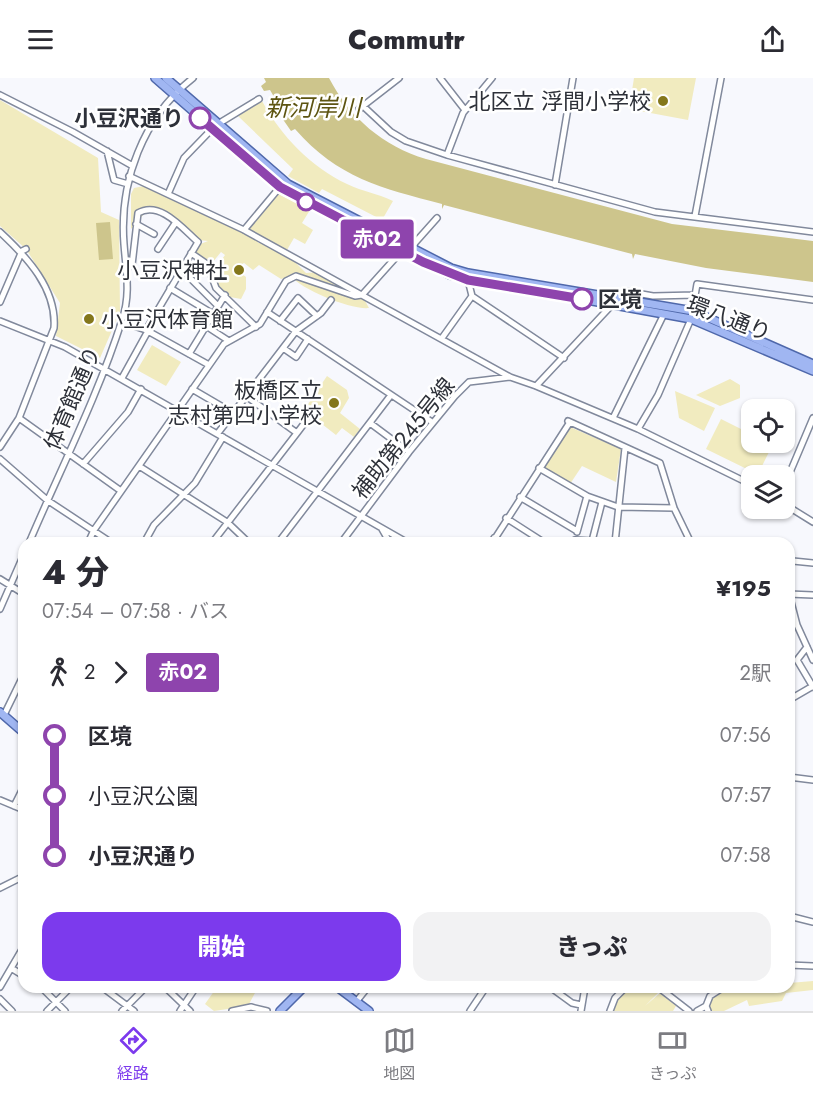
<!DOCTYPE html>
<html lang="ja">
<head>
<meta charset="utf-8">
<style>
  body { margin:0; font-family:Jost,"Noto Sans JP",sans-serif; background:#f2f2f3; color:#2b2b33; height:100vh; display:flex; flex-direction:column; font-size:22px; white-space:nowrap }
  * { box-sizing:border-box; margin:0 }
  p { font-size:20px; color:#7c7c81 }
  .icon { flex:none; width:33px; height:33px; fill:none; stroke:currentColor; stroke-width:2; stroke-linecap:round; stroke-linejoin:round }
  .map { position:relative; flex:1; overflow:hidden }
  .panel { position:absolute; left:18px; top:459px; width:777px; height:456px; display:flex; flex-direction:column; background:#fff; border-radius:18px; box-shadow:0 2px 4px #0004 }
  .panel>* { flex:none }
  .badge { padding:0 12px; border-radius:4px; font-size:21px; line-height:39px }
  .buttons { position:absolute; left:741px; top:321px; display:grid; gap:12px }
  .buttons a { display:grid; place-items:center; width:54px; height:54px; border-radius:12px; background:#fff; box-shadow:0 2px 4px #0004; font-size:30px }
  .map>.badge { position:absolute; translate:-50% -50%; box-shadow:0 0 0 3px #fff }
  .legs { display:flex; align-items:center; gap:9px; height:66px; padding:0 24px; font-size:20px }
  .legs p { margin-inline-start:auto }
  .overview { display:flex; align-items:center; justify-content:space-between; height:102px; padding:0 24px }
  h1 { font-size:33px; font-weight:800; line-height:45px }
  .action { display:flex; gap:12px; margin-top:auto; padding:12px 24px }
  .action a { flex:1; height:69px; border-radius:18px; background:#7c3aed; color:#fff; font-size:24px; font-weight:800; line-height:69px; text-align:center }
  .action a+a { background:#f2f2f3; color:#2b2b33 }
  ul { padding:0 24px; list-style:none }
  li { display:flex; align-items:center; gap:21px; height:60px; font-size:22px }
  li i { display:grid; place-items:center; width:9px; height:100%; margin:0 8px; background:currentColor }
  li i::after { content:''; width:15px; height:15px; margin:-8px; border:4px solid; border-radius:50%; background:#fff }
  li p { margin-inline-start:auto }
  li:first-child i { background:linear-gradient(#0000 50%,currentColor 0) }
  li:last-child i { background:linear-gradient(currentColor 50%,#0000 0) }
  header { display:flex; justify-content:space-between; align-items:center; height:78px; padding:0 24px; background:#fff; font-size:27px; font-weight:800 }
  .menu { display:flex; justify-content:space-around; align-items:center; height:84px; border-top:2px solid #e1e1e2; background:#fff; font-size:16px; color:#7c7c81 }
  .menu a { display:grid; justify-items:center; gap:3px }
  .menu .current { color:#7c3aed }
  .map>svg:first-child { display:block }
  .green { fill:#f1ebbf }
  .water { fill:#cdc58c }
  .lines { fill:none; stroke-linecap:round; stroke-linejoin:round }
  .minor-casing { stroke:#81899c; stroke-width:8 }
  .major-casing { stroke:#4f68ab; stroke-width:10 }
  .minor { stroke:#fff; stroke-width:5 }
  .major { stroke:#a0b6f2; stroke-width:7 }
  .line-1-casing { stroke:#fff; stroke-width:14 }
  .line-1 { stroke:#8e44ad; stroke-width:9 }
  .poi-dot { fill:#84771b; stroke:#fff; stroke-width:2 }
  .stop-1-dot { fill:#fff; stroke:#8e44ad; stroke-width:3 }
  .labels { text-anchor:middle; dominant-baseline:central; stroke-width:5; stroke-linejoin:round; paint-order:stroke }
  .poi-label { font-size:22px; fill:#2e3139; stroke:#fff; text-anchor:end }
  .stop-label { font-size:22px; font-weight:bold; fill:#2e3139; stroke:#fff; text-anchor:end }
  .street-label { font-size:22px; fill:#2e3139; stroke:#fff }
  .water-label { font-size:24px; font-style:italic; fill:#5d5411; stroke:#fff }
</style>
</head>
<body>
<header><svg class="icon" aria-label="menu" viewBox="0 0 24 24"><path d="M4 6h16M4 12h16M4 18h16"/></svg>Commutr<svg class="icon" aria-label="share" viewBox="0 0 24 24"><path d="M12 15V3M7 8l5-5 5 5M5 13v7h14v-7"/></svg></header>
<div class="map">
<svg width="813" height="933" viewBox="0 0 813 933">
  <rect width="100%" height="100%" fill="#f7f8fd"/>
  <path class="green" d="M634 0H696L688 42 629 31Z
    M0 22 98 80 101 134 119 142 120 234 100 280 56 258 60 225 26 171 0 148Z
    M262 23C281 58 311 89 347 106 364 114 376 115 393 123L382 142 322 111 319 115 288 98 293 91 238 38Z
    M144 108 258 162V165H265L290 179 306 195 318 194 364 221 369 230C351 232 302 212 291 198L281 201 259 187 253 192 244 185 233 191 234 197 242 196 246 199V211L241 221 230 219 217 206 221 202 218 187 225 177 221 174 208 190 191 175 198 167 208 163 198 162 173 138 152 130 144 136 131 151V116L134 110Z
    M279 116 310 132 302 145 313 152 305 166 294 160 287 172 250 153 249 149Z
    M152 267 181 284 166 308 137 292Z
    M327 298 347 312 349 320 340 335 360 351 354 359 342 350 336 357 309 336 306 329Z
    M730 301 740 307V320L720 328 696 317Z
    M675 313 715 330 704 353 679 340Z
    M721 341 751 356 752 364 773 366 759 394 755 395 706 371Z
    M570 349 621 371 616 404 582 388 570 406 545 390 544 387Z
    M813 903V912L786 915 782 923 749 928 747 922 724 933H712L709 928 713 920 731 909 734 914 748 909H789V905Z
    M217 909H251L256 913 248 928 214 933 205 926Z
    M628 909H653L659 914 645 928 660 915 676 928 673 933H614L616 922Z"/>
  <path class="water" d="M264 0H329C350 40 383 68 426 81L672 146 813 163V204L706 190 635 176 633 181 632 176 444 127 442 131V126C381 110 338 100 295 51L291 53 273 27 277 24 270 12 264 13 261 8 266 4Z
    M110 144 113 181 99 182 96 145Z"/>
  <g class="lines">
    <defs>
      <path id="minor" d="M440 0 465 32
        M0 17 73 54 131 87
        M363 28 391 54 406 63 447 77 655 134 813 154
        M359 31 399 0
        M218 46 259 21
        M107 73 114 102 128 106
        M447 77 463 35 492 0
        M129 98 244 152 510 299
        M555 107 573 0
        M168 116 184 80 212 51
        M695 138 721 0
        M136 146 154 156
        M244 152 285 103
        M0 154C27 179 57 211 54 250L19 340 0 369
        M158 171 176 144
        M191 175 207 186 216 210 256 249
        M127 190 132 187 138 135C160 122 183 151 198 164L146 252
        M181 191 218 228
        M468 202 472 218 564 280
        M170 210 213 236
        M0 224 22 173 26 171
        M267 234 432 344
        M0 243 65 269 408 465
        M280 243 298 220 317 238
        M122 244 146 252 209 287
        M206 248 229 263
        M442 260 472 218
        M283 270 296 279 308 261
        M189 276 225 217
        M122 300 148 253
        M536 308 625 213 653 218 695 217
        M192 311 233 335
        M19 340 121 413
        M613 340 664 236
        M568 343 660 385 674 430 691 465
        M370 345 409 374
        M638 351 658 317 691 241 697 206 813 222
        M218 355 296 253 321 235 331 222
        M297 355 306 343
        M0 381 47 422 112 465
        M83 386 128 334 141 311
        M139 388 227 444 249 465
        M539 390 587 418 618 429 674 430
        M784 402 791 392 813 340
        M520 419 577 453
        M784 426 813 444
        M506 440 545 465
        M382 451 390 465
        M577 454 587 418
        M494 460 502 465
        M575 462 592 463 602 424
        M29 465C60 392 98 318 122 242 131 216 126 193 124 166 119 104 143 39 193 0
        M88 465 94 452 224 266 260 246 286 203 296 198 355 218 362 217 398 177 413 167 437 140
        M144 465 154 447 195 405 223 359
        M212 465 297 355 246 318
        M278 465 391 317
        M341 465 409 374 455 318 469 304 486 302 510 299 536 308 638 351 752 407
        M492 465 570 344
        M615 465 625 370
        M793 483 813 485
        M0 501 24 516
        M789 516 797 547 813 582
        M789 516 813 517
        M0 531 24 476
        M807 569 797 582 813 609
        M789 622 813 608
        M4 637 24 596
        M789 699 813 702
        M0 722 24 732
        M14 728 24 708
        M0 810 24 798
        M789 838 813 844
        M789 887 813 888
        M11 890 24 898
        M0 909 24 868
        M41 909 65 933
        M102 909 134 933
        M165 909 190 933
        M550 909 572 925 581 927
        M658 909 689 933
        M0 921 12 933
        M356 924 368 909
        M47 933 71 909
        M122 933 146 909
        M180 933 196 909
        M232 933 251 929 267 933
        M470 933 486 909
        M581 933 585 909
        M610 933 615 920 626 909
        M697 933 706 928
        M708 933 706 928 710 918 724 909"/>
      <path id="major" d="M155 0 280 109 450 197 691 241 813 293
        M166 0 288 106 451 190 468 195 693 233 813 286
        M0 634 24 655
        M337 909 369 933
        M280 933 304 909"/>
    </defs>
    <use href="#minor" class="minor-casing"/>
    <use href="#major" class="major-casing"/>
    <use href="#minor" class="minor"/>
    <use href="#major" class="major"/>
  </g>
  <g class="lines">
    <defs>
      <path id="line-1" d="M200 40 280 109 423 184 468 202 582 221"/>
    </defs>
    <use href="#line-1" class="line-1-casing"/>
    <use href="#line-1" class="line-1"/>
  </g>
  <g class="poi-dot">
    <circle cx="663" cy="23" r="6"/>
    <circle cx="239" cy="192" r="6"/>
    <circle cx="89" cy="241" r="6"/>
    <circle cx="334" cy="325" r="6"/>
  </g>
  <g class="stop-1-dot">
    <circle cx="200" cy="40" r="10"/>
    <circle cx="306" cy="124" r="8"/>
    <circle cx="582" cy="221" r="10"/>
  </g>
  <g class="labels">
    <g class="poi-label">
      <text x="651" y="23">北区立 浮間小学校</text>
      <text x="227" y="192">小豆沢神社</text>
      <text x="101" y="241" text-anchor="start">小豆沢体育館</text>
      <text x="322" y="312">板橋区立<tspan x="322" dy="25">志村第四小学校</tspan></text>
    </g>
    <g class="stop-label">
      <text x="184" y="40">小豆沢通り</text>
      <text x="598" y="221" text-anchor="start">区境</text>
    </g>
    <g class="street-label">
      <text transform="translate(729 240) rotate(21)">環八通り</text>
      <text transform="translate(72 320) rotate(-67)">体育館通り</text>
      <text transform="translate(403 360) rotate(-51)">補助第245号線</text>
    </g>
    <g class="water-label">
      <text x="313" y="29">新河岸川</text>
    </g>
  </g>
</svg>
<div class="buttons">
<a><svg class="icon" aria-label="locate" viewBox="0 0 24 24"><circle cx="12" cy="12" r="6"/><path d="M12 2v4M12 18v4M2 12h4M18 12h4"/></svg></a>
<a><svg class="icon" aria-label="layers" viewBox="0 0 24 24"><path d="M12 4l9 5-9 5-9-5zM3 14l9 5 9-5"/></svg></a>
</div>
<b class="badge" style="left:377px;top:161px;background:#8e44ad;color:#fff">赤02</b>
<section class="panel">
<div class="overview"><div><h1>4 分</h1><p>07:54 – 07:58 · バス</p></div><b>¥195</b></div>
<div class="legs"><svg class="icon" aria-label="walk" viewBox="0 0 24 24"><circle cx="13" cy="4" r="2"/><path d="M13 8l-2 6 4 7M11 14l-3 7M7 12l3-4h3l4 4"/></svg>2<svg class="icon" aria-label="forward" viewBox="0 0 24 24"><path d="M9 5l7 7-7 7"/></svg><b class="badge" style="background:#8e44ad;color:#fff">赤02</b><p>2駅</p></div>
<ul>
<li><i style="color:#8e44ad"></i><b>区境</b><p>07:56</p></li>
<li><i style="color:#8e44ad"></i><span>小豆沢公園</span><p>07:57</p></li>
<li><i style="color:#8e44ad"></i><b>小豆沢通り</b><p>07:58</p></li>
</ul>
<div class="action"><a>開始</a><a>きっぷ</a></div>
</section>
</div>
<nav class="menu">
<a class="current"><svg class="icon" aria-label="directions" viewBox="0 0 24 24"><path d="M12 3l9 9-9 9-9-9zM9 14v-3h6M13 9l2 2-2 2"/></svg>経路</a>
<a><svg class="icon" aria-label="map" viewBox="0 0 24 24"><path d="M3 6l6-2 6 2 6-2v14l-6 2-6-2-6 2zM9 4v14M15 6v14"/></svg>地図</a>
<a><svg class="icon" aria-label="tickets" viewBox="0 0 24 24"><path d="M3 7h18v10H3zM15 7v10"/></svg>きっぷ</a>
</nav>
</body>
</html>
